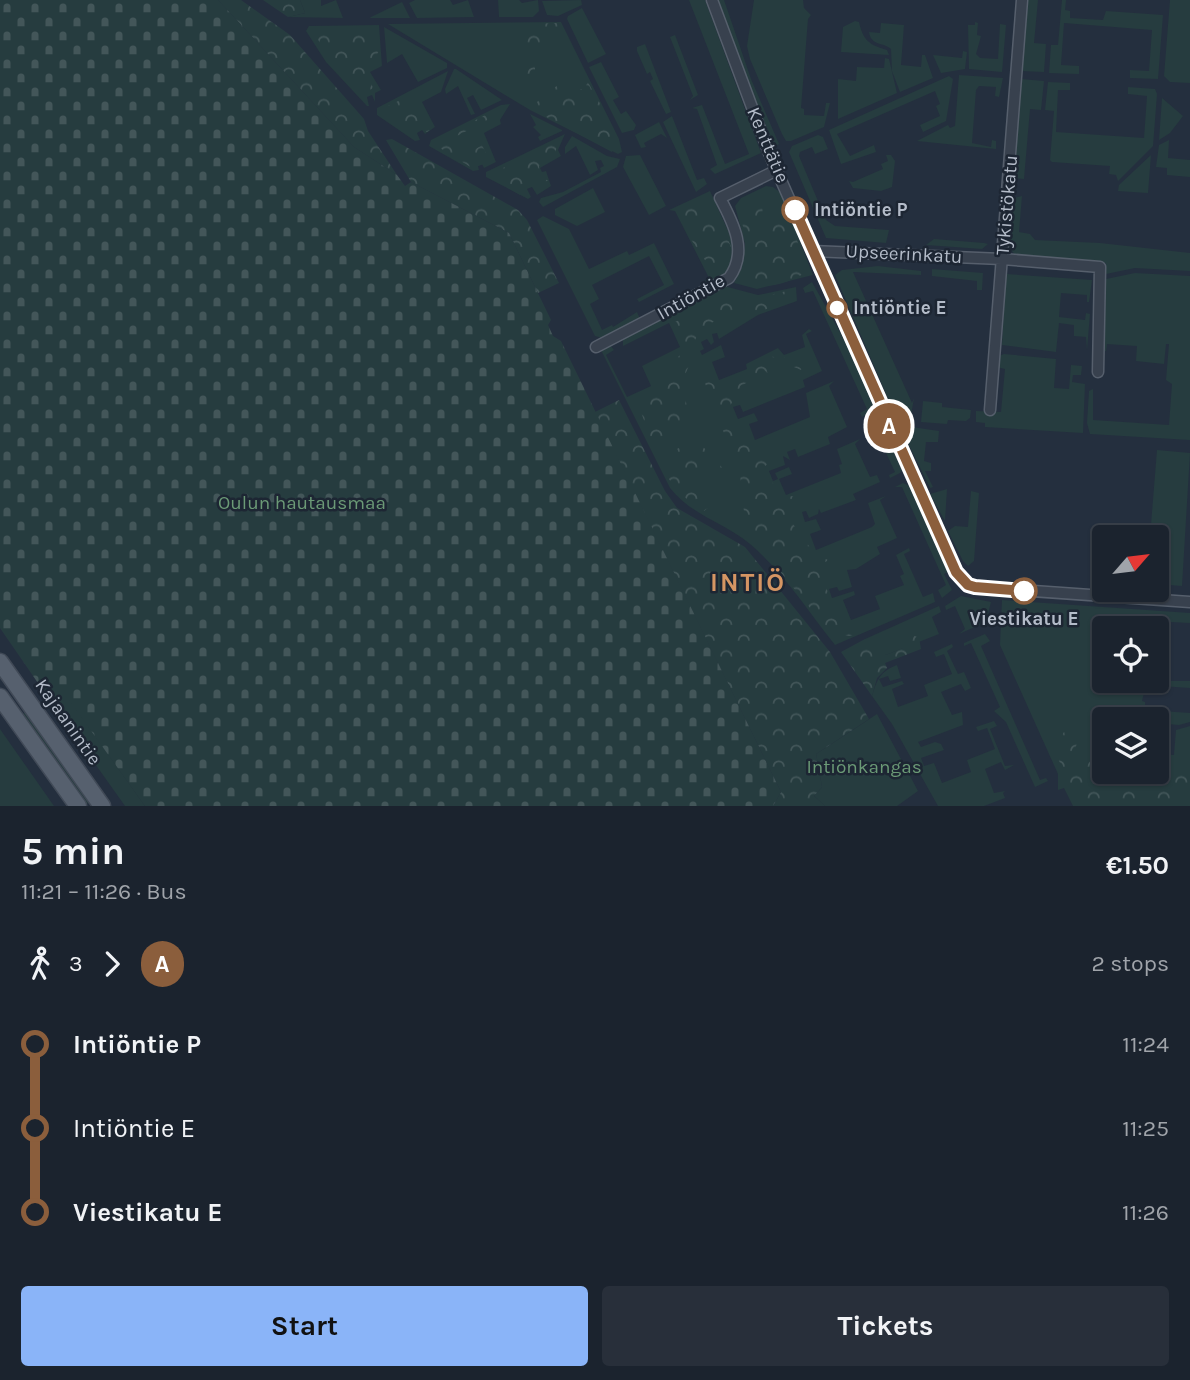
<!DOCTYPE html>
<html lang="en">
<head>
<meta charset="utf-8">
<style>
  body { margin:0; font-family:Karla,sans-serif; background:#282f3a; color:#f1f3f6; height:100vh; display:flex; flex-direction:column; font-size:26px; white-space:nowrap }
  * { box-sizing:border-box; margin:0 }
  p { font-size:23px; color:#a0a4aa }
  .icon { flex:none; width:38px; height:38px; fill:none; stroke:currentColor; stroke-width:2; stroke-linecap:round; stroke-linejoin:round }
  .map { position:relative; height:806px; overflow:hidden }
  .sheet { display:flex; flex-direction:column; background:#1b232e; flex:1 }
  .sheet>* { flex:none }
  .badge { padding:0 14px; border-radius:23px; font-size:24px; line-height:46px }
  .needle { width:46px; rotate:62deg }
  .buttons { position:absolute; left:1092px; top:525px; display:grid; gap:14px }
  .buttons a { display:grid; place-items:center; width:77px; height:77px; border-radius:7px; background:#1b232e; box-shadow:0 2px 5px #0004,0 0 0 2px #39404a; font-size:35px }
  .map>.badge { position:absolute; translate:-50% -50%; box-shadow:0 0 0 4px #fff }
  .legs { display:flex; align-items:center; gap:10px; height:77px; padding:0 21px; font-size:23px }
  .legs p { margin-inline-start:auto }
  .overview { display:flex; align-items:center; justify-content:space-between; height:119px; padding:0 21px }
  h1 { font-size:38px; font-weight:700; line-height:52px }
  .primary-button { display:flex; gap:14px; margin-top:auto; padding:14px 21px }
  .primary-button a { flex:1; height:80px; border-radius:7px; background:#8ab4f8; color:#111; font-size:28px; font-weight:700; line-height:80px; text-align:center }
  .primary-button a+a { background:#282f3a; color:#f1f3f6 }
  ul { padding:0 21px; list-style:none }
  li { display:flex; align-items:center; gap:24px; height:84px; font-size:26px }
  li i { display:grid; place-items:center; width:10px; height:100%; margin:0 9px; background:currentColor }
  li i::after { content:''; width:18px; height:18px; margin:-9px; border:5px solid; border-radius:50%; background:#1b232e }
  li p { margin-inline-start:auto }
  li:first-child i { background:linear-gradient(#0000 50%,currentColor 0) }
  li:last-child i { background:linear-gradient(currentColor 50%,#0000 0) }
  .map>svg:first-child { display:block }
  .green { fill:#263c3f }
  .forest { fill:url(#forest-crowns) }
  .cemetery { fill:url(#cemetery-stones) }
  .lines { fill:none; stroke-linecap:round; stroke-linejoin:round }
  .minor-casing { stroke:#565f6c; stroke-width:13 }
  .primary-casing { stroke:#414a57; stroke-width:19 }
  .minor { stroke:#38414e; stroke-width:10 }
  .primary { stroke:#56606e; stroke-width:16 }
  .line-1-casing { stroke:#fff; stroke-width:16 }
  .line-1 { stroke:#8b5e3c; stroke-width:10 }
  .stop-1-dot { fill:#fff; stroke:#8b5e3c; stroke-width:3.5 }
  .labels { text-anchor:middle; dominant-baseline:central; stroke-width:5; stroke-linejoin:round; paint-order:stroke }
  .street-label { font-size:19px; fill:#b4bcc9; stroke:#1d2633 }
  .stop-label { font-size:19px; font-weight:bold; fill:#b4bcc9; stroke:#1d2633; text-anchor:start }
  .park-label { font-size:19px; fill:#6b9a76; stroke:#1d2633 }
  .district-label { font-size:26px; font-weight:bold; letter-spacing:2px; fill:#d59563; stroke:#1d2633 }
</style>
</head>
<body>
<div class="map">
<svg width="1190" height="806" viewBox="0 0 1190 806">
  <defs>
    <pattern id="forest-crowns" width="20" height="18" patternUnits="userSpaceOnUse" patternTransform="scale(1.75)"><rect width="20" height="18" fill="#263c3f"/><path d="M2 6a3 3 0 1 1 6 0M12 15a3 3 0 1 1 6 0" fill="none" stroke="#435659"/></pattern>
    <pattern id="cemetery-stones" width="16" height="16" patternUnits="userSpaceOnUse" patternTransform="scale(1.75)"><rect width="16" height="16" fill="#263c3f"/><path d="M2 7V4a2 2 0 0 1 4 0v3zM10 15v-3a2 2 0 0 1 4 0v3z" fill="#435659"/></pattern>
  </defs>
  <rect width="100%" height="100%" fill="#242f3e"/>
  <path class="green" d="M300 0H321V6L336 0 343 18 288 17 305 13Z
    M415 0H450L453 5 468 0 474 17 417 18 409 3Z
    M498 0H519L522 3 538 0 539 11 533 17H499Z
    M581 0 582 5 558 16 547 15 542 1Z
    M689 0H705L761 153 715 174 710 169 717 165 697 109 692 108 702 105 725 164 749 154Z
    M718 0H724L751 79 779 144 775 146 746 81Z
    M754 0H803L804 8 811 15 808 19 801 108 804 109V115L824 116 826 103H830L824 127 791 141H786L782 134 750 59 747 46Z
    M1028 0H1038L1034 43 1046 44 1044 72 1022 71Z
    M1062 0H1066L1065 10 1070 11V18L1103 20 1106 11 1163 15 1158 79 1130 78V70L1149 71 1152 30 1064 23 1061 65 1079 66V74L1049 73 1051 45H1058Z
    M1170 0H1190V83L1170 82 1164 76Z
    M402 2 410 18H370L371 17Z
    M582 8 606 54 588 63 567 19 568 16Z
    M855 21 859 22C863 40 869 45 887 50L889 55 841 52 843 27Z
    M561 22 619 139 622 152 618 154 530 110 388 24Z
    M975 22 978 23 977 35 981 36 976 54 980 58 998 59 1000 24 1006 25 1002 72 969 69 968 25H975Z
    M881 23 904 25 901 65 921 67 922 55H925L933 78 900 92 892 71 891 49C883 42 871 46 869 32L880 33Z
    M379 25 382 66 370 72 381 90 375 93V102L372 95 367 97 369 106H367L326 62 306 31 309 26Z
    M384 27 447 63V68L418 82 402 54 387 63Z
    M675 35 698 95 690 100 693 96 670 37Z
    M645 44 671 112 666 114 650 81 653 79 650 72 647 74 637 51V47Z
    M963 51 967 52 965 69 941 73 933 55 962 58Z
    M885 58 889 59 897 93 838 119V79L856 81 857 67 884 68Z
    M601 62 619 97 613 100 621 114 626 111 636 125 634 130 622 133 589 67Z
    M454 69H456L502 100 481 110 473 95 467 98 475 114 471 115 458 86 446 94 445 89Z
    M448 71 441 92 422 102 435 127 425 134 422 130 417 133 420 140 415 141 377 115V108Z
    M959 75 1003 78 999 97 995 96 996 87 979 86 976 90 972 143 991 147 992 140 996 141V149L917 141 948 125 950 128 955 126Z
    M949 76 953 79 946 121 923 132 920 125 940 116 936 106 940 104 935 91 837 134 850 156 874 145 876 152 841 164 829 130Z
    M1021 79 1044 81 1041 110 1030 109 1024 179 1013 178Z
    M1048 82 1070 83V90H1058L1056 132 1144 138 1147 96 1128 94V87L1155 89 1157 94 1153 146 1118 181 1116 175 1109 174 1110 166 1052 162 1050 160 1054 111 1045 110Z
    M1162 98 1183 116 1170 133 1159 140Z
    M510 104 500 120 501 124 484 133 496 162 484 168 482 164 478 166 479 170 473 171 429 146 431 140 501 105Z
    M530 114 562 130V131L540 141 538 137 541 135 533 127 536 125Z
    M672 116 697 180 704 178 707 184 696 192 663 122Z
    M659 122 667 138 661 134 644 143 646 147 641 148 635 135Z
    M565 134 558 150 561 156 540 168 542 172 546 171 551 186 537 195 532 187 527 189 531 197 528 199 486 177V172Z
    M818 135 823 137 828 149 815 154 812 147 800 152 799 156 826 220 835 226 889 230 886 243 826 238 789 152 792 146Z
    M572 136 607 156 620 159 617 167 543 207 539 202 541 198 563 192 601 172 600 168 604 166 601 160 595 161 598 170 590 175 576 146 565 154V147Z
    M1169 140 1168 158 1190 160V177L1167 175V168L1156 167 1159 145Z
    M640 155 666 206 649 215 623 167 626 156Z
    M886 155H891L895 161 892 187 881 191 853 188 849 181 853 182 883 169 881 164 888 161Z
    M1151 155 1148 193 1118 191 1119 185Z
    M766 186 773 187 781 193 813 275 757 289 734 283 742 267 745 244 735 206 741 198Z
    M593 188 605 212 577 226 555 215V209Z
    M710 191 735 246 727 273 707 285 703 282 709 278 675 211 669 210Z
    M1022 196 1019 232 1030 234 1035 240 1100 243 1190 253V271L1135 268 1106 274V263L1016 256 1008 246 1011 203 1014 198Z
    M543 216 569 229 589 269 627 251 629 255 654 243 674 284 639 302 637 299 664 285 649 256 592 285 599 299 590 304 602 330 612 325 613 327 637 312 640 319 602 338 595 336 537 220Z
    M934 239 984 243 988 244 982 249 926 245Z
    M878 266 921 271V275L853 272 912 403 914 398 910 421 896 417 835 275 842 270Z
    M932 269 983 273 982 290H977V281L932 276Z
    M1135 273 1190 276V440L1090 434 1087 423 1089 391 1093 389V420L1169 425 1172 384 1166 380 1169 344H1166L1164 364 1136 361 1137 346 1107 344 1106 351H1101L1106 279Z
    M1006 274 1092 280 1089 302H1087V295L1061 293 1059 317 1085 320 1086 313 1090 314 1087 350 1086 337 1074 336V325L1059 323 1056 352 1002 345Z
    M812 282 846 343 876 409 862 417 860 413 867 409 813 291 805 293 803 288Z
    M724 286 758 295 796 287 797 301 758 315 719 339 717 333 712 334 714 342 711 345 707 339 701 342 704 349 700 351 702 355 721 345 725 357 712 362 719 380 747 369 746 364 778 348 784 355 805 347 802 335 809 329 812 331 806 334 822 371 803 380 805 387 743 412 740 405 733 407 738 419 754 413 758 421 749 424 755 440 810 417 806 393 834 381 829 386 847 427 828 437 830 444 798 457 795 449 787 452 790 460 783 456 785 465 769 471 773 481 778 479 775 473 789 467 792 474 779 479 786 495 841 473 839 465 842 464 837 449 860 439 855 444 870 477 877 475 880 482 853 494 856 500 821 513 819 509 818 514 809 518 806 511 802 512 805 522 816 519 821 530 810 534 816 550 872 527 875 524 868 503 886 496 880 500 897 538 877 547 880 554 856 569 847 570 852 587 839 591 837 587 829 589 832 598 854 591 855 595 843 600 851 620 880 609 875 596 904 585 900 576 904 574 896 555 909 548 910 551 904 554 923 597 933 593 935 602 835 645C808 611 783 572 750 544 724 522 692 516 670 488L601 350 610 345 614 350 606 355 627 397 651 386 642 366 680 347 669 323 623 346V339Z
    M1004 354 1056 359 1054 388 1069 389 1071 365 1082 366 1081 375H1073L1072 382 1085 384 1083 433 985 427V423L976 422V411L1001 412 1005 369 997 367 999 356Z
    M923 401 942 403V407L971 410 970 418 966 421 948 420 947 424 921 422Z
    M912 427 939 431 938 442H926L924 461 931 463V471H925L933 487 930 488 905 437 906 432Z
    M887 434 903 469 900 473 890 478 889 475 895 472 881 442 874 444 873 441Z
    M1157 450 1190 453 1182 586 1157 584V537H1150Z
    M903 483 910 486 949 571 944 574 952 590 942 598 938 590 946 585 902 487H895Z
    M947 489 945 521 930 494Z
    M971 491 979 493 974 561 968 566 963 561 948 531 955 526 968 527Z
    M961 596 991 602 986 622 959 634 965 629 955 606 946 610 945 606Z
    M1002 600 1190 613V623L1151 621 1150 628H1104V681H1190V688L1146 685 1142 701 1145 702V710L1190 713V722L1179 725 1157 723V719L1095 718 1093 751 1104 750V772H1157V754L1174 755 1176 730 1190 726V806H1073L1064 788 1058 790V774L1000 645Z
    M939 606 941 612 932 617 939 634 886 655 865 639Z
    M985 634 990 641 981 646 1040 780 1046 778 1048 781 1035 787 1006 722 994 711 1000 707 971 643 964 646V643Z
    M952 644 953 647 947 651 958 674 964 672 971 688 965 691 961 684 941 692 952 715 962 712 963 725 918 742 921 747 935 742 941 744 944 750 921 758 924 766 934 763 942 783 971 772 967 760 995 749 987 728 978 731 976 727 994 721 997 726 990 729 1005 766 1014 765 1005 770 1001 762 985 769 994 793 1005 791 1003 793 1005 798 984 806H938L892 724 872 696C877 680 880 671 897 665L901 678 890 681 888 676 879 679 883 687 902 681 904 684 892 689 898 707 928 696 924 685 952 674 944 654 936 657 934 652Z
    M49 699H69L145 806H125Z
    M27 711 95 806 84 802 20 716Z
    M877 714 918 791 897 806H825L814 796 822 787 816 754Z
    M0 729 54 806H0Z"/>
  <path class="forest" d="M218 0H241L290 35 364 119 368 131 397 175 354 147Z
    M263 0H300L305 13 288 17Z
    M557 23 563 28 549 32 535 55V86L529 89 520 29 529 24Z
    M369 27 376 28 380 49 367 72 373 88 365 94 333 67 314 32 320 28 337 36Z
    M570 79 574 90 584 89 588 82C598 102 620 130 612 152L537 112V102L559 84Z
    M424 89 426 94 418 104 430 130 427 132 421 128 413 133 379 110Z
    M489 113 491 118 455 137 449 144 452 149 466 155 482 145 490 162 472 168 432 143Z
    M392 139 518 210 527 220 559 283 538 293 509 233 411 182 386 140Z
    M561 139 553 156 539 166 540 174 548 181 531 182 520 195 490 177V174L514 163 532 162 537 157 536 150Z
    M759 200 763 204 761 228 788 215 808 271C788 284 766 290 743 283 764 253 755 253 742 224L748 205Z
    M705 206 721 237 728 240 731 246 726 268 714 277C706 255 679 233 683 209Z
    M791 290 795 293C780 305 758 313 739 318 728 321 718 318 707 325 701 328 697 336 694 342L695 351 682 382 688 412C679 422 665 444 655 449L639 407 659 391 672 362 685 351 673 323 729 295 756 298Z
    M797 353 805 363 801 370 789 365 773 385 766 371 741 386 729 408C743 441 741 433 770 447L772 460 763 468 782 497 794 496 805 503 797 513 791 507 786 512 788 517 814 553 828 560 817 570 831 598 857 634 849 636 829 631 746 530 740 475 703 378 723 390 750 371 753 363 772 356 778 360Z
    M619 400 665 491 677 508 745 547 830 652 869 719 816 754 822 787 814 796 825 806H773L781 792 595 412Z
    M695 438 728 474 730 488 721 489 711 468 701 467 692 475 691 487 709 507 704 511 680 494 666 475 670 467 677 475 683 473 677 449Z
    M913 635 919 638 921 649 885 663 887 668 877 678 872 696 841 652 865 639 879 643 886 655 903 648 905 641Z
    M1074 729 1078 738 1075 751 1078 755 1104 754V772H1157V757L1176 758 1190 754V794L1161 806H1077L1054 748 1064 732Z"/>
  <path class="cemetery" d="M0 0H218L354 147 397 175 405 186 411 182 509 233 551 320 548 325 553 336 561 341 781 792 773 806H145L69 700 49 699 0 628Z"/>
  <g class="lines">
    <defs>
      <path id="minor" d="M712 0 769 153 910 473 960 578 975 587 1190 602
        M812 251 1002 259 1100 267 1098 372
        M596 347 729 278C748 252 734 224 720 198L777 170
        M990 410 1022 0"/>
      <path id="primary" d="M0 662 102 806
        M0 697 78 806"/>
    </defs>
    <use href="#minor" class="minor-casing"/>
    <use href="#primary" class="primary-casing"/>
    <use href="#minor" class="minor"/>
    <use href="#primary" class="primary"/>
  </g>
  <g class="lines">
    <defs>
      <path id="line-1" d="M795 210 956 572 968 585 975 587 1024 591"/>
    </defs>
    <use href="#line-1" class="line-1-casing"/>
    <use href="#line-1" class="line-1"/>
  </g>
  <g class="stop-1-dot">
    <circle cx="795" cy="210" r="12"/>
    <circle cx="837" cy="308" r="9"/>
    <circle cx="1024" cy="591" r="12"/>
  </g>
  <g class="labels">
    <g class="street-label">
      <text transform="translate(768 145) rotate(67)">Kenttätie</text>
      <text transform="translate(1007 205) rotate(-85)">Tykistökatu</text>
      <text transform="translate(904 254) rotate(3)">Upseerinkatu</text>
      <text transform="translate(691 297) rotate(-29)">Intiöntie</text>
      <text transform="translate(68 722) rotate(55)">Kajaanintie</text>
    </g>
    <g class="stop-label">
      <text x="814" y="210">Intiöntie P</text>
      <text x="853" y="308">Intiöntie E</text>
      <text x="1024" y="619" text-anchor="middle">Viestikatu E</text>
    </g>
    <g class="park-label">
      <text x="302" y="503">Oulun hautausmaa</text>
      <text x="864" y="767">Intiönkangas</text>
    </g>
    <g class="district-label">
      <text x="748" y="582">INTIÖ</text>
    </g>
  </g>
</svg>
<div class="buttons">
<a><svg class="needle" viewBox="-14 -14 28 28"><path d="M0-13l5 13h-10z" fill="#e53935"/><path d="M0 13l5-13h-10z" fill="#a0a4aa"/></svg></a>
<a><svg class="icon" aria-label="locate" viewBox="0 0 24 24"><circle cx="12" cy="12" r="6"/><path d="M12 2v4M12 18v4M2 12h4M18 12h4"/></svg></a>
<a><svg class="icon" aria-label="layers" viewBox="0 0 24 24"><path d="M12 4l9 5-9 5-9-5zM3 14l9 5 9-5"/></svg></a>
</div>
<b class="badge" style="left:889px;top:426px;background:#8b5e3c;color:#fff">A</b>
</div>
<section class="sheet">
<div class="overview"><div><h1>5 min</h1><p>11:21 – 11:26 · Bus</p></div><b>€1.50</b></div>
<div class="legs"><svg class="icon" aria-label="walk" viewBox="0 0 24 24"><circle cx="13" cy="4" r="2"/><path d="M13 8l-2 6 4 7M11 14l-3 7M7 12l3-4h3l4 4"/></svg>3<svg class="icon" aria-label="forward" viewBox="0 0 24 24"><path d="M9 5l7 7-7 7"/></svg><b class="badge" style="background:#8b5e3c;color:#fff">A</b><p>2 stops</p></div>
<ul>
<li><i style="color:#8b5e3c"></i><b>Intiöntie P</b><p>11:24</p></li>
<li><i style="color:#8b5e3c"></i><span>Intiöntie E</span><p>11:25</p></li>
<li><i style="color:#8b5e3c"></i><b>Viestikatu E</b><p>11:26</p></li>
</ul>
<div class="primary-button"><a>Start</a><a>Tickets</a></div>
</section>
</body>
</html>
